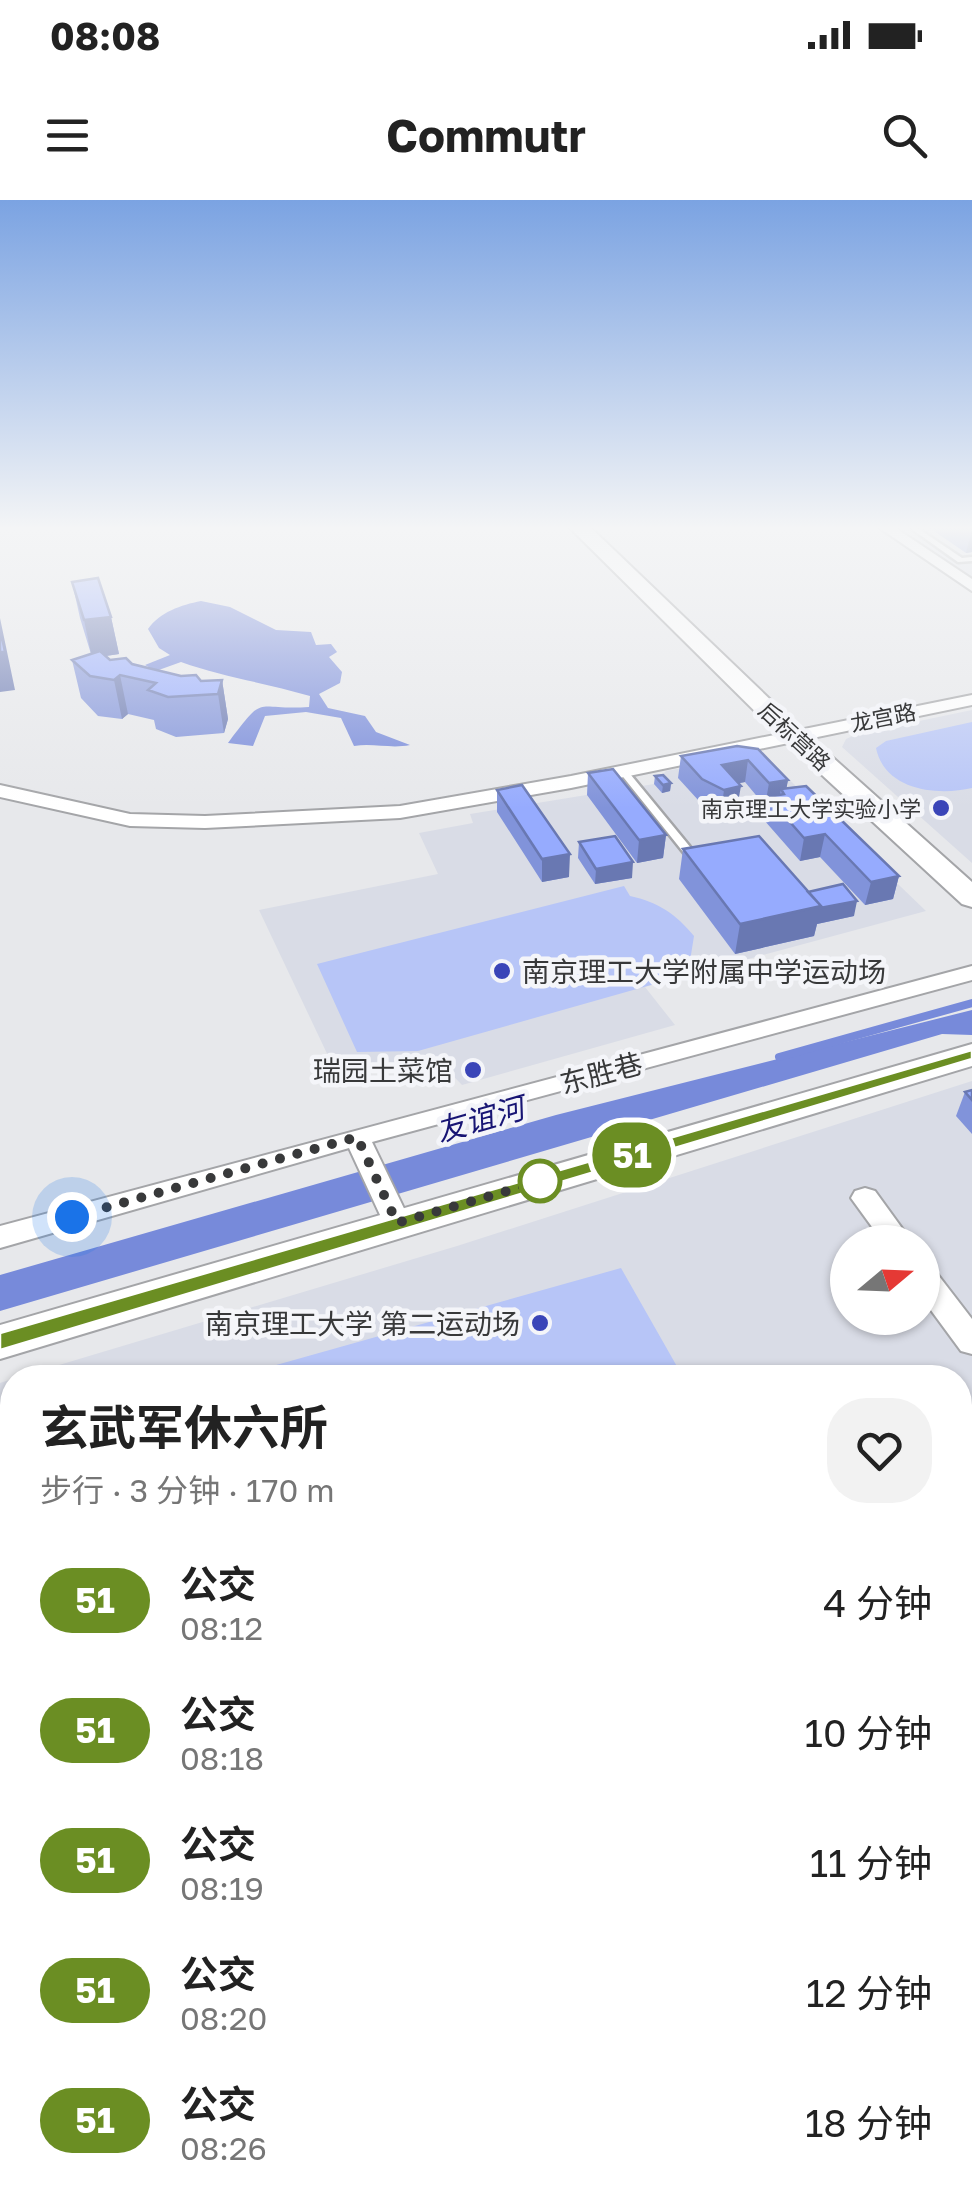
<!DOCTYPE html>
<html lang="zh">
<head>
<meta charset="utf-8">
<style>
  body { margin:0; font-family:"Golos Text","Noto Sans SC",sans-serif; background:#f2f2f2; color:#222; height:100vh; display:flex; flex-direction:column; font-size:38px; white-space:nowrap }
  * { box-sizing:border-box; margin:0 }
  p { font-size:32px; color:#767676 }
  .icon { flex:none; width:55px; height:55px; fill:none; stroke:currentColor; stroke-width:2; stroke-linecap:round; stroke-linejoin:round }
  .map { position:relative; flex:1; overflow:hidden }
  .side { position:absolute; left:0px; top:1165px; width:972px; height:840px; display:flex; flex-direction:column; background:#fff; border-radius:40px 40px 0 0; box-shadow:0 2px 8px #0004 }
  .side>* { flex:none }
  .badge { padding:0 20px; border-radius:32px; font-size:35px; line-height:65px }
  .needle { width:65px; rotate:71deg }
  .tools { position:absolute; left:830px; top:1025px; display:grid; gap:20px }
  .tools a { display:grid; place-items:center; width:110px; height:110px; border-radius:50%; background:#fff; box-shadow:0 2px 8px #0004; font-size:50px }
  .you { position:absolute; width:50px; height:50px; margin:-25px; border:8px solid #fff; border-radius:50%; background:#1a73e8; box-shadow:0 0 0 15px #1a73e833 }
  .map>.badge { position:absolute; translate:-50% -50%; box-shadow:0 0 0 5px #fff }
  .round { display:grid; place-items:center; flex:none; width:105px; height:105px; border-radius:40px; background:#f2f2f2 }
  .summary { display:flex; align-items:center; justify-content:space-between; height:170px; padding:0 40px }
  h1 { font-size:48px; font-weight:700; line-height:75px }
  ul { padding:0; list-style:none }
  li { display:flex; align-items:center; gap:30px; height:130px; padding:0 40px }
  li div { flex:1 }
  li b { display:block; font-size:38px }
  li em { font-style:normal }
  li .badge { min-width:110px; font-weight:700; text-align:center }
  .status { display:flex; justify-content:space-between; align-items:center; height:70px; padding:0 50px; background:#fff; direction:ltr }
  .status svg { height:28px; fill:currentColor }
  header { display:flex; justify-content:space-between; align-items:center; height:130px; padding:0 40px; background:#fff; font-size:45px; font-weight:700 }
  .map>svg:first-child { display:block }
  .built { fill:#d9dce6; fill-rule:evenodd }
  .green { fill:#b7c5f7 }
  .water { fill:#778ada }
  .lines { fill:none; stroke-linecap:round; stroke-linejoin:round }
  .stream { stroke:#778ada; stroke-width:8 }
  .lane-casing { stroke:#a4a5a8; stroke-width:5 }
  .street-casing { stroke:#a4a5a8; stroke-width:4 }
  .secondary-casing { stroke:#a4a5a8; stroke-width:4 }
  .lane { fill:#fff; fill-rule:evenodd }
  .street { fill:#fff; fill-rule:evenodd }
  .secondary { fill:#fff; fill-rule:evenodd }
  .wall { fill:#8193da }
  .shaded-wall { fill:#6978b2 }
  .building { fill:#96abfe; stroke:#6978b2; stroke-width:2.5 }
  .line { fill:#6b8e23; stroke:#fff; stroke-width:2.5 }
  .walk { stroke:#38393a; stroke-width:10; stroke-dasharray:0 18 }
  .poi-dot { fill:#3a45b8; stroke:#f4f5f9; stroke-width:4 }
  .stop-dot { fill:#fff; stroke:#6b8e23; stroke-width:5 }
  .labels { text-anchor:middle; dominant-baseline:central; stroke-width:9; stroke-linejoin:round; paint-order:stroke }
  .far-street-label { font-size:22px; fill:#38393a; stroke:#f4f5f9 }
  .far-poi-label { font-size:22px; fill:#38393a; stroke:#f4f5f9; text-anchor:end }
  .poi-label { font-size:28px; fill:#38393a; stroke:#f4f5f9; text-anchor:end }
  .street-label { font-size:28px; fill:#38393a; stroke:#f4f5f9 }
  .water-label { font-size:30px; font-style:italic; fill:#181574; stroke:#f4f5f9 }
</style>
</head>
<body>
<div class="status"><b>08:08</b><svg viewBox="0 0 49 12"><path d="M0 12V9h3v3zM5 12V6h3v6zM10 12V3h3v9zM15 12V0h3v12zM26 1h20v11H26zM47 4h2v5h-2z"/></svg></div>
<header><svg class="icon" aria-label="menu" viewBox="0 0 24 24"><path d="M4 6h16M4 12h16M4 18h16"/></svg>Commutr<svg class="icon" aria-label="search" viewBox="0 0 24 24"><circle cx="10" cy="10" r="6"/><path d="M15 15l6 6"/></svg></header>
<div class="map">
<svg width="972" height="2005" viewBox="0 0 972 2005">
  <rect width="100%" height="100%" fill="#e7e8eb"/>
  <path class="built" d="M893 327H972V381Z
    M972 510V663L842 547 846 539 857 534Z
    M747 556 772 563 926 711 645 787 675 825 462 885 432 854 340 881 259 710 438 674 419 633 473 623 470 614 654 584 666 571Z
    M972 881V2005H0V1183L12 1179V1992H960V1178L19 1177 457 1046ZM848 1042H922V1118H848Z"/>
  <path class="green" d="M972 522V588C938 596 885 591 876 548L886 541Z
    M624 686 630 696C658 702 676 714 694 736L690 761 679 777 418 851 357 852 317 764Z
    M621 1068 683 1177H234Z
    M12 1240V1688L0 1692V1244Z"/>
  <path class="water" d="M201 401 230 407 276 430 311 432 316 445 331 444 337 452 329 457 342 472 340 483 319 494 328 508 365 516 376 532 410 545C391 549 374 543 354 546L341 518 306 512 265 516 253 546 228 543C267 491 253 511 309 507L310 496C266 483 223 477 181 462L156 471 145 465 170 455 159 448 148 429C160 412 181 405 201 401Z
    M972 810V835L942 834 0 1111V1075L556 915Z"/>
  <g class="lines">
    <path class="stream" d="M779 857 972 803"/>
    <defs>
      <path id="lane" d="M909 327H916L962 358 972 357V361L958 362Z
        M620 569H626L700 659V663H692L620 573Z
        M960 1795C972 1802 972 1824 972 1840L964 1837 960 1829Z
        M225 1992H249L252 2005H228Z"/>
      <path id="street" d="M878 327H894L972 379V391Z
        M972 495V505L571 588 400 618 205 628 130 626 0 597V585L130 614 205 616 400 606 571 576Z
        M972 766V780L372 942 411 1023 407 1030 397 1033 387 1030 349 948 0 1048V1026Z
        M865 988 875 991 912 1042H883L851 998 855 991Z
        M922 1064 932 1067 972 1119V1154L961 1151 922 1098Z
        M972 1553V1592L960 1597V1558Z
        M12 1952V1992H26L0 2003V1957Z"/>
      <path id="secondary" d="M569 327H590L802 530 972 682V707L962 704 784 540Z
        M972 844V866L0 1159V1125Z"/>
    </defs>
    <use href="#lane" class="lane-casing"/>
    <use href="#street" class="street-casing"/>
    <use href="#secondary" class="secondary-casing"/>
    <use href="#lane" class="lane"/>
    <use href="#street" class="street"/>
    <use href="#secondary" class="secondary"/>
  </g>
  <path class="wall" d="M928 327H972V352L966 353Z
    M72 382 111 417 119 454 106 456 110 460 132 464 201 481 222 480 228 519 224 533 176 537 156 529 154 520 128 514 122 519 98 516 81 498 72 460 91 454 80 418Z
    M737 546 788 580 786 588 899 676 893 699 865 705 820 657 800 661 764 620 766 605 765 606 745 582 739 583 737 608 721 612 699 601 678 578 681 556Z
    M588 573 666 635 663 658 637 663 587 595Z
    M655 576 671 583 670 591 662 593 654 584Z
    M497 590 569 677 542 682 497 612Z
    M579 642 632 678 595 684 578 658Z
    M683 649 808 692 854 716 817 724 814 736 735 754 679 679Z
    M972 890V934L956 916 965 892Z
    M972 1214V1364L960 1346V1218Z
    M972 1649V1743L960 1722V1655Z"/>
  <path class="shaded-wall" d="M972 329V352L966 353Z
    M111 417 119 454 92 458 84 420Z
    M0 418 15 490 0 492Z
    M120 475 128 514 122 519 114 480Z
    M222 480 228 519 224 533 218 494Z
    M748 560 745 582 719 587 722 565Z
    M788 580 784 602V594L781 589 778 603 768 597 767 605 765 606 769 583Z
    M671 583 670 591 662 593 663 585Z
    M741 586 737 608 721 612 724 590Z
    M825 634 820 657 800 661 804 638Z
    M666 635 663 658 637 663 639 640Z
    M570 654 569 677 542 682V659Z
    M633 662 632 678 595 684 596 669Z
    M899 676 893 699 865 705 871 682Z
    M857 701 854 716 817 724 814 736 735 754 740 724 821 706Z
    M972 1423V1451L960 1455V1427Z
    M198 1992H213L216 2005H201Z"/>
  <path class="building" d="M98 378 111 417 84 420 72 382Z
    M0 428 5 452H0Z
    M100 451 110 460 126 458 132 464 181 476 196 475 201 481 222 480 218 494 168 497 148 490 156 483 120 475 114 480 90 476 72 460Z
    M737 546 758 549 788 580 769 583 748 560 722 565 741 586 724 590 702 579 681 556Z
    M613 569 666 635 639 640 588 573Z
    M663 575 671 583 663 585 655 576Z
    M522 585 570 654 542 659 497 590Z
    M806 586 899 676 871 682 825 634 804 638 768 597 784 594 781 589Z
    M615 636 633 662 596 669 579 642Z
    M759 636 821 706 740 724 683 649Z
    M843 684 857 701 820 708 821 706 808 692Z
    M972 890V900L965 892Z
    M972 1214V1293L960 1276V1218Z
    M960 1356 972 1375V1423L960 1427Z
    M972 1649V1691L960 1670V1655Z
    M149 1992H198L201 2005H120Z
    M312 1992H719L721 1996 704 2005H315Z"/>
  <linearGradient id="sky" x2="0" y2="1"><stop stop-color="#7ba3e2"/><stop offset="0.54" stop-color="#f4f5f6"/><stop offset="1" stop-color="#f4f5f6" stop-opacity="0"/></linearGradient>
  <rect width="972" height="608" fill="url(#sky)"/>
  <path class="line" d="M972 850V859L0 1150V1133Z"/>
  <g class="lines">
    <path class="walk" d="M72 1017 357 937 397 1023 545 980 540 981"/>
  </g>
  <g class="poi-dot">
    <circle cx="941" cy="608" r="10"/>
    <circle cx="502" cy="771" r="10"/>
    <circle cx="473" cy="870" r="10"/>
    <circle cx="540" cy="1123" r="10"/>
  </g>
  <circle class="stop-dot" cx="540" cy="981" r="20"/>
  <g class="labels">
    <g class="far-street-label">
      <text transform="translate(883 517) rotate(-11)">龙宫路</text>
      <text transform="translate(795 536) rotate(43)">后标营路</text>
    </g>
    <g class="far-poi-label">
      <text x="921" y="608">南京理工大学实验小学</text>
    </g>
    <g class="poi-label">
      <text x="522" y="771" text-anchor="start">南京理工大学附属中学运动场</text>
      <text x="453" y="870">瑞园土菜馆</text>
      <text x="520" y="1123">南京理工大学 第二运动场</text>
    </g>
    <g class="street-label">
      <text transform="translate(601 873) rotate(-15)">东胜巷</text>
    </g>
    <g class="water-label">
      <text transform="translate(480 919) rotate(-16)">友谊河</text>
    </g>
  </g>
</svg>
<div class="tools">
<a><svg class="needle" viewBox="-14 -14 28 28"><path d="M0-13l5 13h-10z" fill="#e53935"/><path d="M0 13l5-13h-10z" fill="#767676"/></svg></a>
</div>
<div class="you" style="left:72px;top:1017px"></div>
<b class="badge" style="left:632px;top:955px;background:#6b8e23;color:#fff">51</b>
<section class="side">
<div class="summary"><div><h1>玄武军休六所</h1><p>步行 · 3 分钟 · 170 m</p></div><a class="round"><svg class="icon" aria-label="heart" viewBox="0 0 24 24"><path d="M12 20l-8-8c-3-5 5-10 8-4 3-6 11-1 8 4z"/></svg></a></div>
<ul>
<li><span class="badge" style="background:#6b8e23;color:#fff">51</span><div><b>公交</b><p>08:12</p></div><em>4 分钟</em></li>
<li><span class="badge" style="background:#6b8e23;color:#fff">51</span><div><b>公交</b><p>08:18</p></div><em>10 分钟</em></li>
<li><span class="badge" style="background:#6b8e23;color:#fff">51</span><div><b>公交</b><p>08:19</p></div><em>11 分钟</em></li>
<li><span class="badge" style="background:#6b8e23;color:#fff">51</span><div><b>公交</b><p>08:20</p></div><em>12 分钟</em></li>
<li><span class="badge" style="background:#6b8e23;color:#fff">51</span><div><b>公交</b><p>08:26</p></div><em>18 分钟</em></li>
</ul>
</section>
</div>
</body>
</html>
